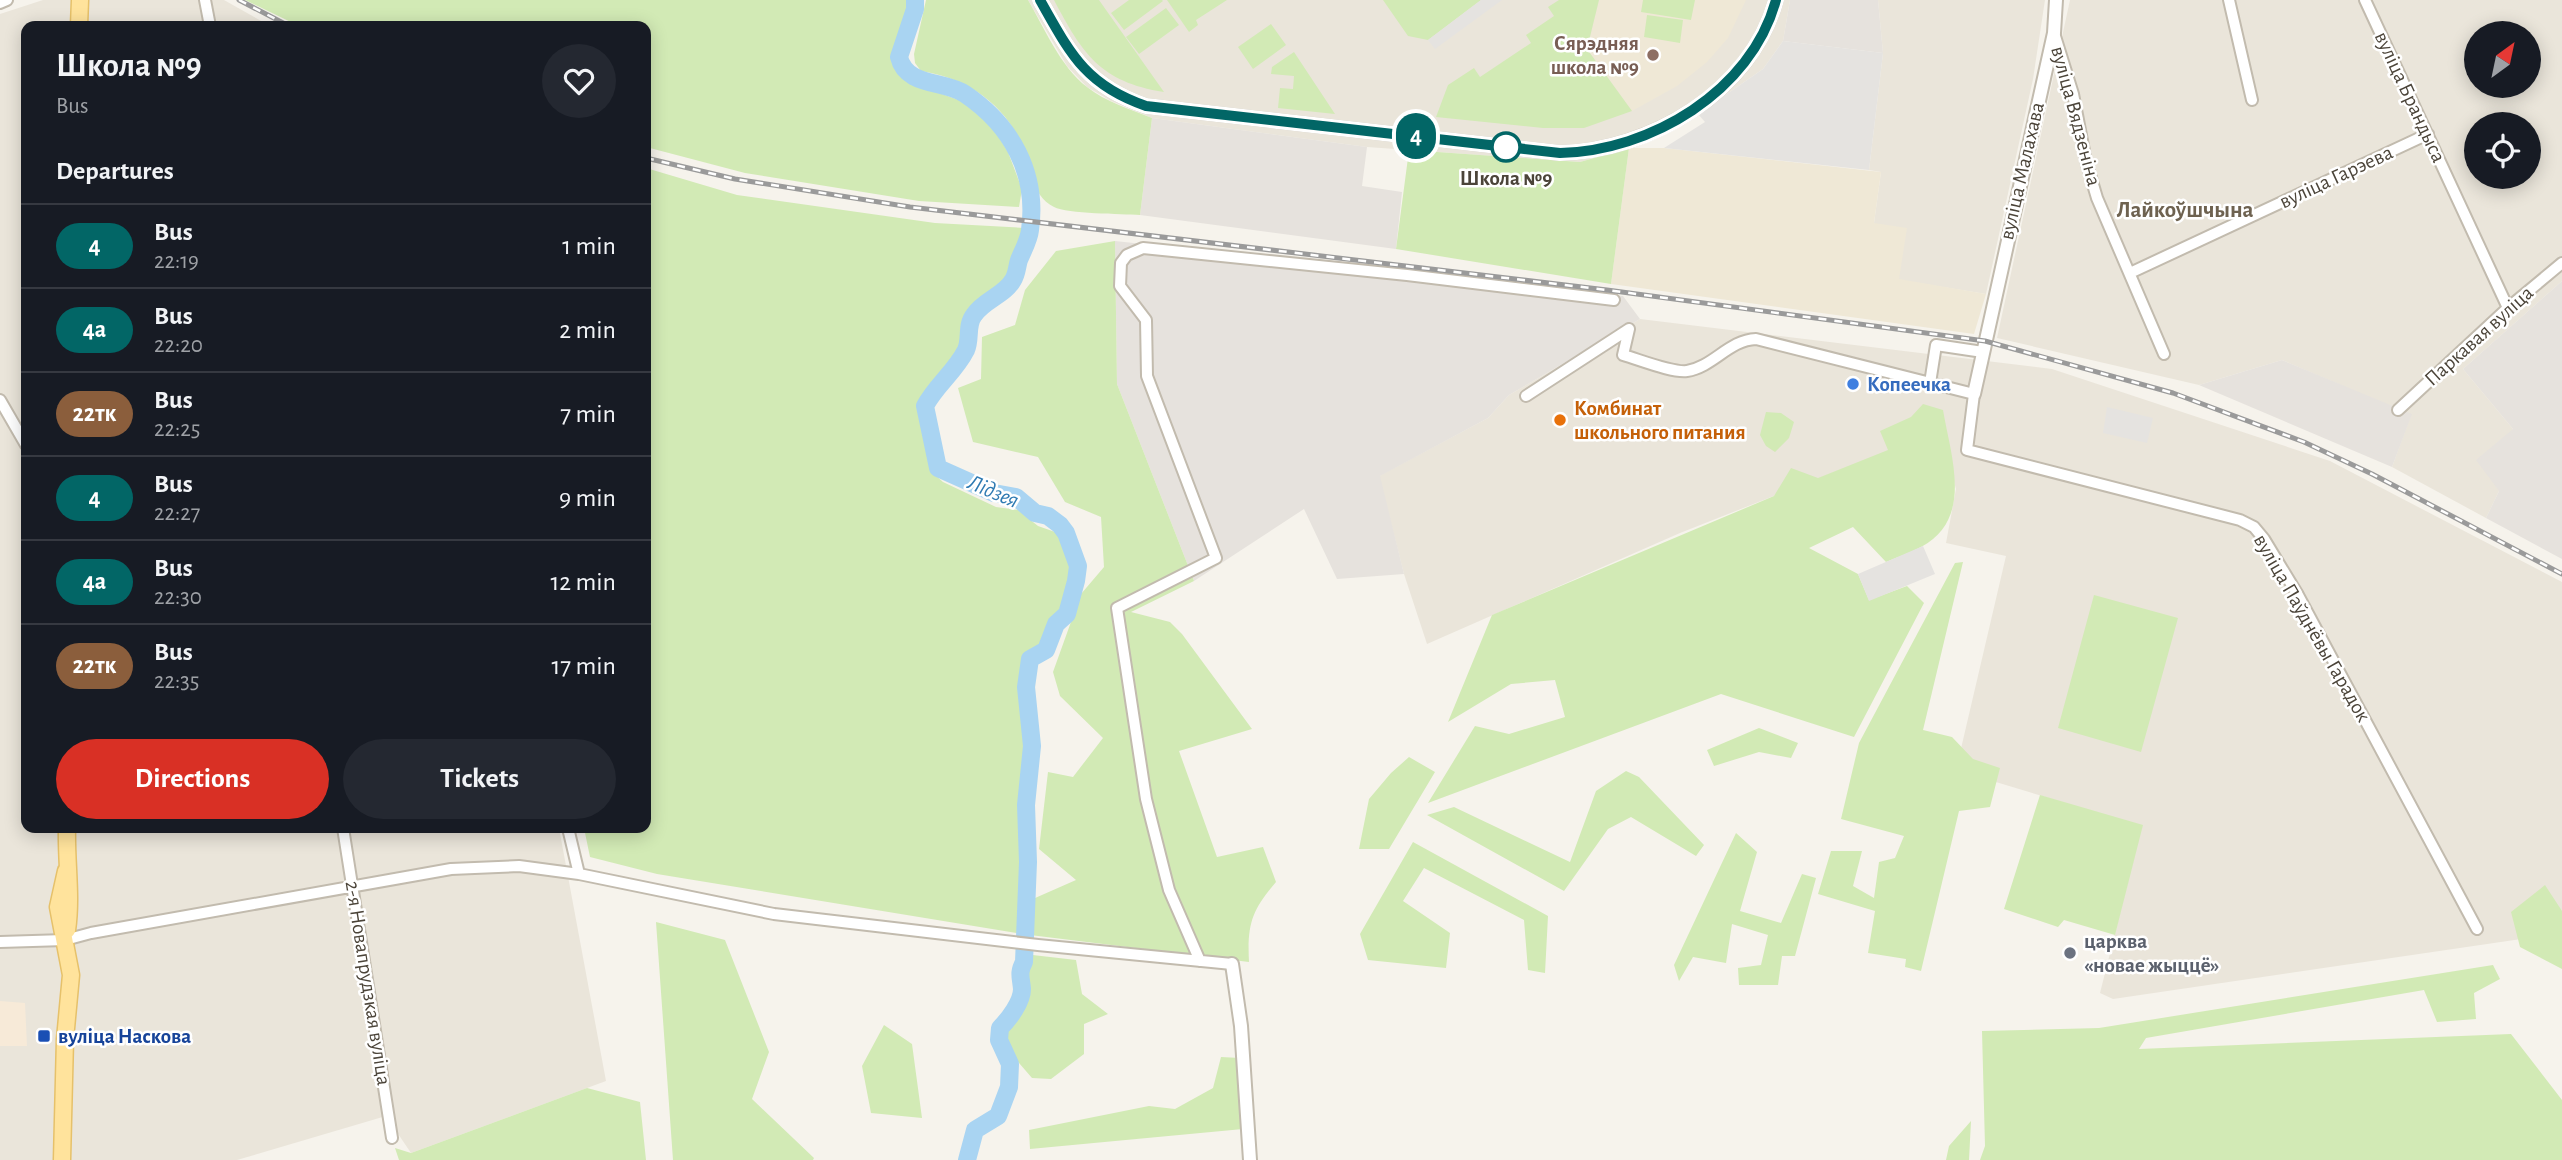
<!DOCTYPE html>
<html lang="en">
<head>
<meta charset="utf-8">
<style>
  body { margin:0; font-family:"Alegreya Sans",sans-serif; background:#242831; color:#f1f3f6; height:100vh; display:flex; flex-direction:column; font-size:26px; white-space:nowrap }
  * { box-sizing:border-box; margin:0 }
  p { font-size:23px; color:#9ea1a6 }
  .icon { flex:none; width:38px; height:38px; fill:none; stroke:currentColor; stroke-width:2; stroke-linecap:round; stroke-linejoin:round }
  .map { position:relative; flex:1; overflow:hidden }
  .side { position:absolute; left:21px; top:21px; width:630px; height:812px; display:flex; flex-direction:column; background:#171b24; border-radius:14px; box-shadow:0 4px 18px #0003 }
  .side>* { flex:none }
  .badge { padding:0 14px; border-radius:23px; font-size:24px; line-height:46px }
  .needle { width:46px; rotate:33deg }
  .controls { position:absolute; left:2464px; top:21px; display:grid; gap:14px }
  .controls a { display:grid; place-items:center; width:77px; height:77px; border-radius:50%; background:#171b24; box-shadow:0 4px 18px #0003; font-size:35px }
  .map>.badge { position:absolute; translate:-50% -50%; box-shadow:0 0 0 4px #fff }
  h2 { padding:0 35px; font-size:26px; line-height:63px }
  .round { display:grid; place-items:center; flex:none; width:74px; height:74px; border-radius:37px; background:#242831 }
  .overview { display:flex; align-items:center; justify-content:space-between; height:119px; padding:0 35px }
  h1 { font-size:33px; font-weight:700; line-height:52px }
  .primary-button { display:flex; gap:14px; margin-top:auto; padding:14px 35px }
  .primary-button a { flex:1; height:80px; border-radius:42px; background:#d93025; color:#fff; font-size:28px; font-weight:700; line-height:80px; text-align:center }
  .primary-button a+a { background:#242831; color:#f1f3f6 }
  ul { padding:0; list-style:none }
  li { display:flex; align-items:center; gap:21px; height:84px; padding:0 35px; border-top:2px solid #363941 }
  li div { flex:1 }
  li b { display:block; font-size:26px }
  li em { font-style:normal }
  li .badge { min-width:77px; font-weight:700; text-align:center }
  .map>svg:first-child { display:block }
  .residential { fill:#eae5da; fill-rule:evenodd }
  .commercial { fill:#f7ead8 }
  .industrial { fill:#e6e2dd }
  .education { fill:#efe8d6 }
  .green { fill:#d2eab5 }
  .parking { fill:#e5e3e0 }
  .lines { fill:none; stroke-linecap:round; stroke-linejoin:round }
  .river { stroke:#a9d4f2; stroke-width:18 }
  .minor-casing { stroke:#c2bbae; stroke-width:14 }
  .tertiary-casing { stroke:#c2bbae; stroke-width:16 }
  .primary-casing { stroke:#e6c16a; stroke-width:19 }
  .minor { stroke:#fff; stroke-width:10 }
  .tertiary { stroke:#fff; stroke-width:12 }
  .primary { stroke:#ffe39c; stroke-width:16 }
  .rail-casing { stroke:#9a9a9a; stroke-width:5 }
  .rail { stroke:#fff; stroke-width:2.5; stroke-dasharray:8; stroke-linecap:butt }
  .line-casing { stroke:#fff; stroke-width:16 }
  .line { stroke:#026666; stroke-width:10 }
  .education-dot { fill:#8d6e63; stroke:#fff; stroke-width:2.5 }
  .stop-dot { fill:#fff; stroke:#026666; stroke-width:3.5 }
  .shop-dot { fill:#3f7fe0; stroke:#fff; stroke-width:2.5 }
  .food-dot { fill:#e8710a; stroke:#fff; stroke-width:2.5 }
  .worship-dot { fill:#6b7280; stroke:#fff; stroke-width:2.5 }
  .transit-dot { fill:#1a4fb4; stroke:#fff; stroke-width:2.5 }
  .labels { text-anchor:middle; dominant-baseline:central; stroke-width:5; stroke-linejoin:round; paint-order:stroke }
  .education-label { font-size:21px; font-weight:bold; fill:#785e54; stroke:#fff; text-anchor:end }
  .street-label { font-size:21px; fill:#4b4439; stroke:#fff }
  .stop-label { font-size:21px; font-weight:bold; fill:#4b4439; stroke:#fff }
  .shop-label { font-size:21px; font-weight:bold; fill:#366cbe; stroke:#fff; text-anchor:start }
  .food-label { font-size:21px; font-weight:bold; fill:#c56008; stroke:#fff; text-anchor:start }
  .worship-label { font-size:21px; font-weight:bold; fill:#5b616d; stroke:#fff; text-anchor:start }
  .transit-label { font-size:21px; font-weight:bold; fill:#164399; stroke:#fff; text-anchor:start }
  .neighbourhood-label { font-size:23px; font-weight:bold; fill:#6e6250; stroke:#fff }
  .water-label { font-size:23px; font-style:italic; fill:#2e7ab2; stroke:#fff }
</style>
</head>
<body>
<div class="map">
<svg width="2562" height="1160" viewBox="0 0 2562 1160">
  <rect width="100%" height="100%" fill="#f6f3ec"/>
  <path class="residential" d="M43 0H224L270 26H26V828H559L606 1081 411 1153 386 1116 237 1160H0V14Z
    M1028 0H1790L1783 41 1763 69 1698 114 1629 148 1580 162 1367 147 1152 118 1111 101 1087 87 1067 66Z
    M1878 0H2045L2033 79 1986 294 1899 280 1874 223 1881 172 1869 170 1883 53Z
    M2070 0H2562V281L2463 369 2513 429 2499 491 2486 518 2392 467 2411 415 2282 360 2199 385 1997 338ZM2476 33H2529V86H2476ZM2476 124H2529V177H2476Z
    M1640 319 2052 369 2330 461 2562 582V929L2528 938 2113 999 2100 993 2142 826 1956 770 2006 556 1946 543 1956 489 1941 430 1680 533 1427 644 1404 574 1379 476 1488 418 1509 395Z"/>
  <path class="commercial" d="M0 1001 25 1003 27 1046H0Z"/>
  <path class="industrial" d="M1790 0H1878L1883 53 1783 41Z
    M1152 118 1367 147 1362 186 1402 192 1396 249 1140 215Z
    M1115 241 1623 296 1640 319 1509 395 1488 418 1380 476 1404 574 1337 579 1304 509 1194 581 1117 384Z
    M2562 281V559L2486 518 2499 491 2476 460 2513 429 2463 369Z
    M2282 360 2412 414 2392 467 2199 385Z"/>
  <path class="education" d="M1599 0H1746L1728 38 1707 62 1677 86 1632 111 1587 49Z
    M1629 148H1664L1881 172 1874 223 1907 228 1899 279 1986 294 1974 334 1611 284Z"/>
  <path class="green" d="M245 0H911L901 31 896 61 914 84 970 104 990 122 1008 152 1022 189 1019 207 919 201 745 173 646 147V26H299Z
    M926 0H1028C1045 29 1060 66 1087 87 1106 102 1130 109 1152 118L1140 215C1122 214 1067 214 1054 207 1030 195 1031 164 1021 142 1001 101 965 78 921 71L915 63 914 54Z
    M1054 0H1099L1164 92C1100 82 1082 53 1054 0Z
    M1129 0H1162L1163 1 1124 30 1111 13Z
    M1167 0H1227L1196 20 1198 25 1189 32Z
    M1383 0H1481L1428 40 1408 36Z
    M1559 0H1599L1587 49 1632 111 1584 128H1543L1436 117 1448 85 1474 68 1480 77 1531 43 1526 35 1554 16 1548 7Z
    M1643 0H1695L1691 20 1641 12Z
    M1166 8 1179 25 1139 54 1126 37Z
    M1647 15 1683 20 1680 43 1644 37Z
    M1271 24 1286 45 1253 69 1238 47Z
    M1294 52 1335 114 1278 108 1280 88 1293 89 1294 76 1271 74 1272 67Z
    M1629 148 1611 284 1396 249 1409 150 1580 162Z
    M646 168 737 195 935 223 1025 228 1012 277 987 298 973 316 967 344 954 368 923 404 933 473 943 482 996 507 1018 510 1038 526 1058 533C1069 560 1082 578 1067 607 1056 627 1051 620 1047 646L1030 657 1024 670 1023 684 1028 716 1021 807 1026 902 1076 880 1039 849 1048 772 1073 777 1103 738 1060 696 1053 672 1081 594 1104 567 1101 517 1065 502 1038 457 973 442 958 388 981 379 982 337 1015 325 1025 290 1056 251 1115 241 1117 384 1194 581 1131 612 1170 622 1182 634 1252 729 1179 751 1217 857 1263 847 1276 882C1252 910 1247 924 1249 962L1022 934 657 874 590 857 584 828H646Z
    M1923 404 1943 410C1951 457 1974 519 1921 547 1910 553 1897 557 1886 562L1853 527 1809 548 1858 574 1869 600 1907 586 1924 603 1854 737 1721 694 1428 803 1475 726 1509 734 1565 717 1555 680 1511 684 1448 722 1492 615 1774 496 1791 468 1818 478 1888 450 1880 431 1911 417Z
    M1766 412 1781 413 1794 422 1789 438 1775 452 1766 446 1760 435Z
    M1963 562 1923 730 1952 737 1973 759 2000 768 1990 807 1959 811 1921 971 1905 967 1906 959 1868 953 1875 911 1818 894 1831 851H1862L1853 886 1874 898 1879 862 1895 858 1904 836 1841 819 1859 743 1955 563Z
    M2094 595 2178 618 2141 752 2058 728Z
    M1759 728 1798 743 1791 758 1759 752 1714 766 1707 750Z
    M1409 757 1435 772 1389 849H1359L1369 799 1391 773Z
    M1626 771 1639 777 1704 845 1696 856 1631 817 1608 829 1564 891 1427 815 1454 807 1570 862 1596 791Z
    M2040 795 2143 825 2115 935 2064 920 2058 927 2004 909Z
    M1736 833 1757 852 1740 911 1781 923 1802 874 1816 878 1795 956H1782L1778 985H1739L1738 968 1761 965 1768 935 1732 924 1726 963 1693 957 1679 981 1674 965Z
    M1413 842 1548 916 1545 973 1528 970 1524 920 1424 868 1403 901 1450 933 1446 968 1368 960 1360 934Z
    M2545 885 2562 911V969L2520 947 2511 912Z
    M656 922 725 940 769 1052 752 1099 814 1158 813 1160H673Z
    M1024 954 1076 960 1082 994 1108 1014 1084 1024V1054L1051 1079 1032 1078 999 1040 1000 1028 1010 1018 1022 992 1018 971Z
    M2493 965 2500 979 2474 993 2476 1019 2437 1022 2424 990 2146 1038 2139 1049 2511 1034 2562 1100V1160H1980L1985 1146 1982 1031 2099 1028Z
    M884 1025 912 1044 922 1118 871 1113 862 1066Z
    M1221 1057 1240 1058 1243 1129 1030 1149 1029 1130 1149 1106 1175 1109 1213 1088Z
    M587 1088 640 1102 646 1160H399L395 1148 411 1153Z
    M1971 1121 1969 1160H1946L1949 1146Z"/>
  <path class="parking" d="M1481 0H1502L1435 49 1428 40Z
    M1783 41 1883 53 1869 170 1664 148 1705 122 1698 114 1763 69Z
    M2107 407 2153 418 2147 443 2103 433Z
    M1923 546 1935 574 1869 601 1858 574Z"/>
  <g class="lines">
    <path class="river" d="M915 0V9L899 57C906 87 944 80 965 94 1011 125 1038 173 1030 230 1029 240 1023 250 1019 260 1017 266 1017 274 1013 280 1005 295 984 300 974 315 966 325 971 339 966 350 955 372 936 385 925 406L938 468 994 493 1016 497 1035 513 1048 516 1060 525 1066 533 1078 566 1076 581 1067 614 1056 624 1046 650 1030 659 1026 687 1032 746 1026 805 1028 862 1024 962C1018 973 1021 977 1022 989 1022 1002 1009 1019 1000 1028L999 1040 1010 1064 1009 1087 998 1116 975 1130 967 1160"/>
    <defs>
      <path id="minor" d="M205 0 210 26
        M2229 0 2252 100
        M2365 0 2508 308
        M0 3 7 0
        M2054 33 2073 94 2086 161 2097 198 2164 354
        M2130 273 2428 134
        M1629 329 1623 355C1638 359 1672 373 1687 371 1713 367 1729 340 1756 339L1974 394 1967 450 2240 520 2254 527 2264 539 2298 595 2477 929
        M1930 383 1936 345 1983 352
        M1526 396 1629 329
        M0 400 26 445
        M2398 410 2508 308 2562 263
        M343 828 392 1138
        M568 828 579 874
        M0 942 65 940 91 933 451 869 519 866 579 874 774 914 1038 945 1232 964
        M1200 961 1169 890 1146 799 1117 608 1216 558 1147 376 1146 320 1120 286 1121 263 1127 255 1143 248 1407 275 1614 300"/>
      <path id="tertiary" d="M1040 0C1070 53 1085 85 1146 106L1560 153C1651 150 1751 92 1776 0
        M1974 394 2054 33 2056 0
        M1232 964 1241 1026 1250 1160"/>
      <path id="primary" d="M79 26 80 0
        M67 930C72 896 66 862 67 828
        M62 1160 65 1039 71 975 58 907 66 871"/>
    </defs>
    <use href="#minor" class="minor-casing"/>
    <use href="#tertiary" class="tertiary-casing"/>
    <use href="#primary" class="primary-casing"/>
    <use href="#minor" class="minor"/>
    <use href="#tertiary" class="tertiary"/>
    <use href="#primary" class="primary"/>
    <defs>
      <path id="rail" d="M239 0 289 26
        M646 158 735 179 910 207 1607 290 1985 341 2173 393 2304 442 2372 474 2562 574"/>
    </defs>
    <use href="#rail" class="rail-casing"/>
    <use href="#rail" class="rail"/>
  </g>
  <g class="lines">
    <defs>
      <path id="line" d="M1040 0C1070 53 1085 85 1146 106L1560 153C1650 151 1751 92 1776 0"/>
    </defs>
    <use href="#line" class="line-casing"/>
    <use href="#line" class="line"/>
  </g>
  <circle class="education-dot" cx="1653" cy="55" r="7"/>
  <circle class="stop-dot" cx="1506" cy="147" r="14"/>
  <circle class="shop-dot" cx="1853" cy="384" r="7"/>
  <circle class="food-dot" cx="1560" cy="420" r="7"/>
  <circle class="worship-dot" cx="2070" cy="953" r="7"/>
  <rect class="transit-dot" x="37" y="1029" width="14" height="14" rx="3.5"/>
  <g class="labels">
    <g class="education-label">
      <text x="1639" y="43">Сярэдняя<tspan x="1639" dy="24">школа №9</tspan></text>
    </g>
    <g class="street-label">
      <text transform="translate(2410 97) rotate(65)">вуліца Брандыса</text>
      <text transform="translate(2076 116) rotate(75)">вуліца Вядзеніна</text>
      <text transform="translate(2022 171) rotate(-77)">вуліца Малахава</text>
      <text transform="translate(2336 177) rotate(-25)">вуліца Гарэева</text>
      <text transform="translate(2479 336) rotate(-42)">Паркавая вуліца</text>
      <text transform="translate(2312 628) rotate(60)">вуліца Паўднёвы Гарадок</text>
      <text transform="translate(368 983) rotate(81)">2-я Новапрудзкая вуліца</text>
    </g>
    <g class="stop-label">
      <text x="1506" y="178">Школа №9</text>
    </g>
    <g class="shop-label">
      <text x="1867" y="384">Копеечка</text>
    </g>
    <g class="food-label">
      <text x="1574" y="408">Комбинат<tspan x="1574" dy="24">школьного питания</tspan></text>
    </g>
    <g class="worship-label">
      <text x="2084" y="941">царква<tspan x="2084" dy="24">«новае жыццё»</tspan></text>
    </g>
    <g class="transit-label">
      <text x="58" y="1036">вуліца Наскова</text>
    </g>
    <g class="neighbourhood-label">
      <text x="2185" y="210">Лайкоўшчына</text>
    </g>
    <g class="water-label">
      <text transform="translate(993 492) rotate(23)">Лідзея</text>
    </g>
  </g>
</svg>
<div class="controls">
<a><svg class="needle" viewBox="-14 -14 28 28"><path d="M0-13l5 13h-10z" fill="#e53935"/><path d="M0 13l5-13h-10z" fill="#9ea1a6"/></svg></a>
<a><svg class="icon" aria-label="locate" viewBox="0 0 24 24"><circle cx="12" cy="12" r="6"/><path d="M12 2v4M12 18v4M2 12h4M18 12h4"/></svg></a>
</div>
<b class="badge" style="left:1416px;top:136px;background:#026666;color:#fff">4</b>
<section class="side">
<div class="overview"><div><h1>Школа №9</h1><p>Bus</p></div><a class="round"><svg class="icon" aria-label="heart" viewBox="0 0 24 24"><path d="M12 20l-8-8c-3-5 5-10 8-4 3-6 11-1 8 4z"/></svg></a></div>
<h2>Departures</h2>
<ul>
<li><span class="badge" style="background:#026666;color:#fff">4</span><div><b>Bus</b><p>22:19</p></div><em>1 min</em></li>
<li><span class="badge" style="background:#026666;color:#fff">4а</span><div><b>Bus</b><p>22:20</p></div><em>2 min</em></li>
<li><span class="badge" style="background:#8b5e3c;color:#fff">22тк</span><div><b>Bus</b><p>22:25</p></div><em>7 min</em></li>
<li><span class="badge" style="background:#026666;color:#fff">4</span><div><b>Bus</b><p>22:27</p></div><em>9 min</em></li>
<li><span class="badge" style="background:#026666;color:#fff">4а</span><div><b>Bus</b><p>22:30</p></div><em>12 min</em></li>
<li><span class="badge" style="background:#8b5e3c;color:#fff">22тк</span><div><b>Bus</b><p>22:35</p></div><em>17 min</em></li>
</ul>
<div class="primary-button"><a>Directions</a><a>Tickets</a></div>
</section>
</div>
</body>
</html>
